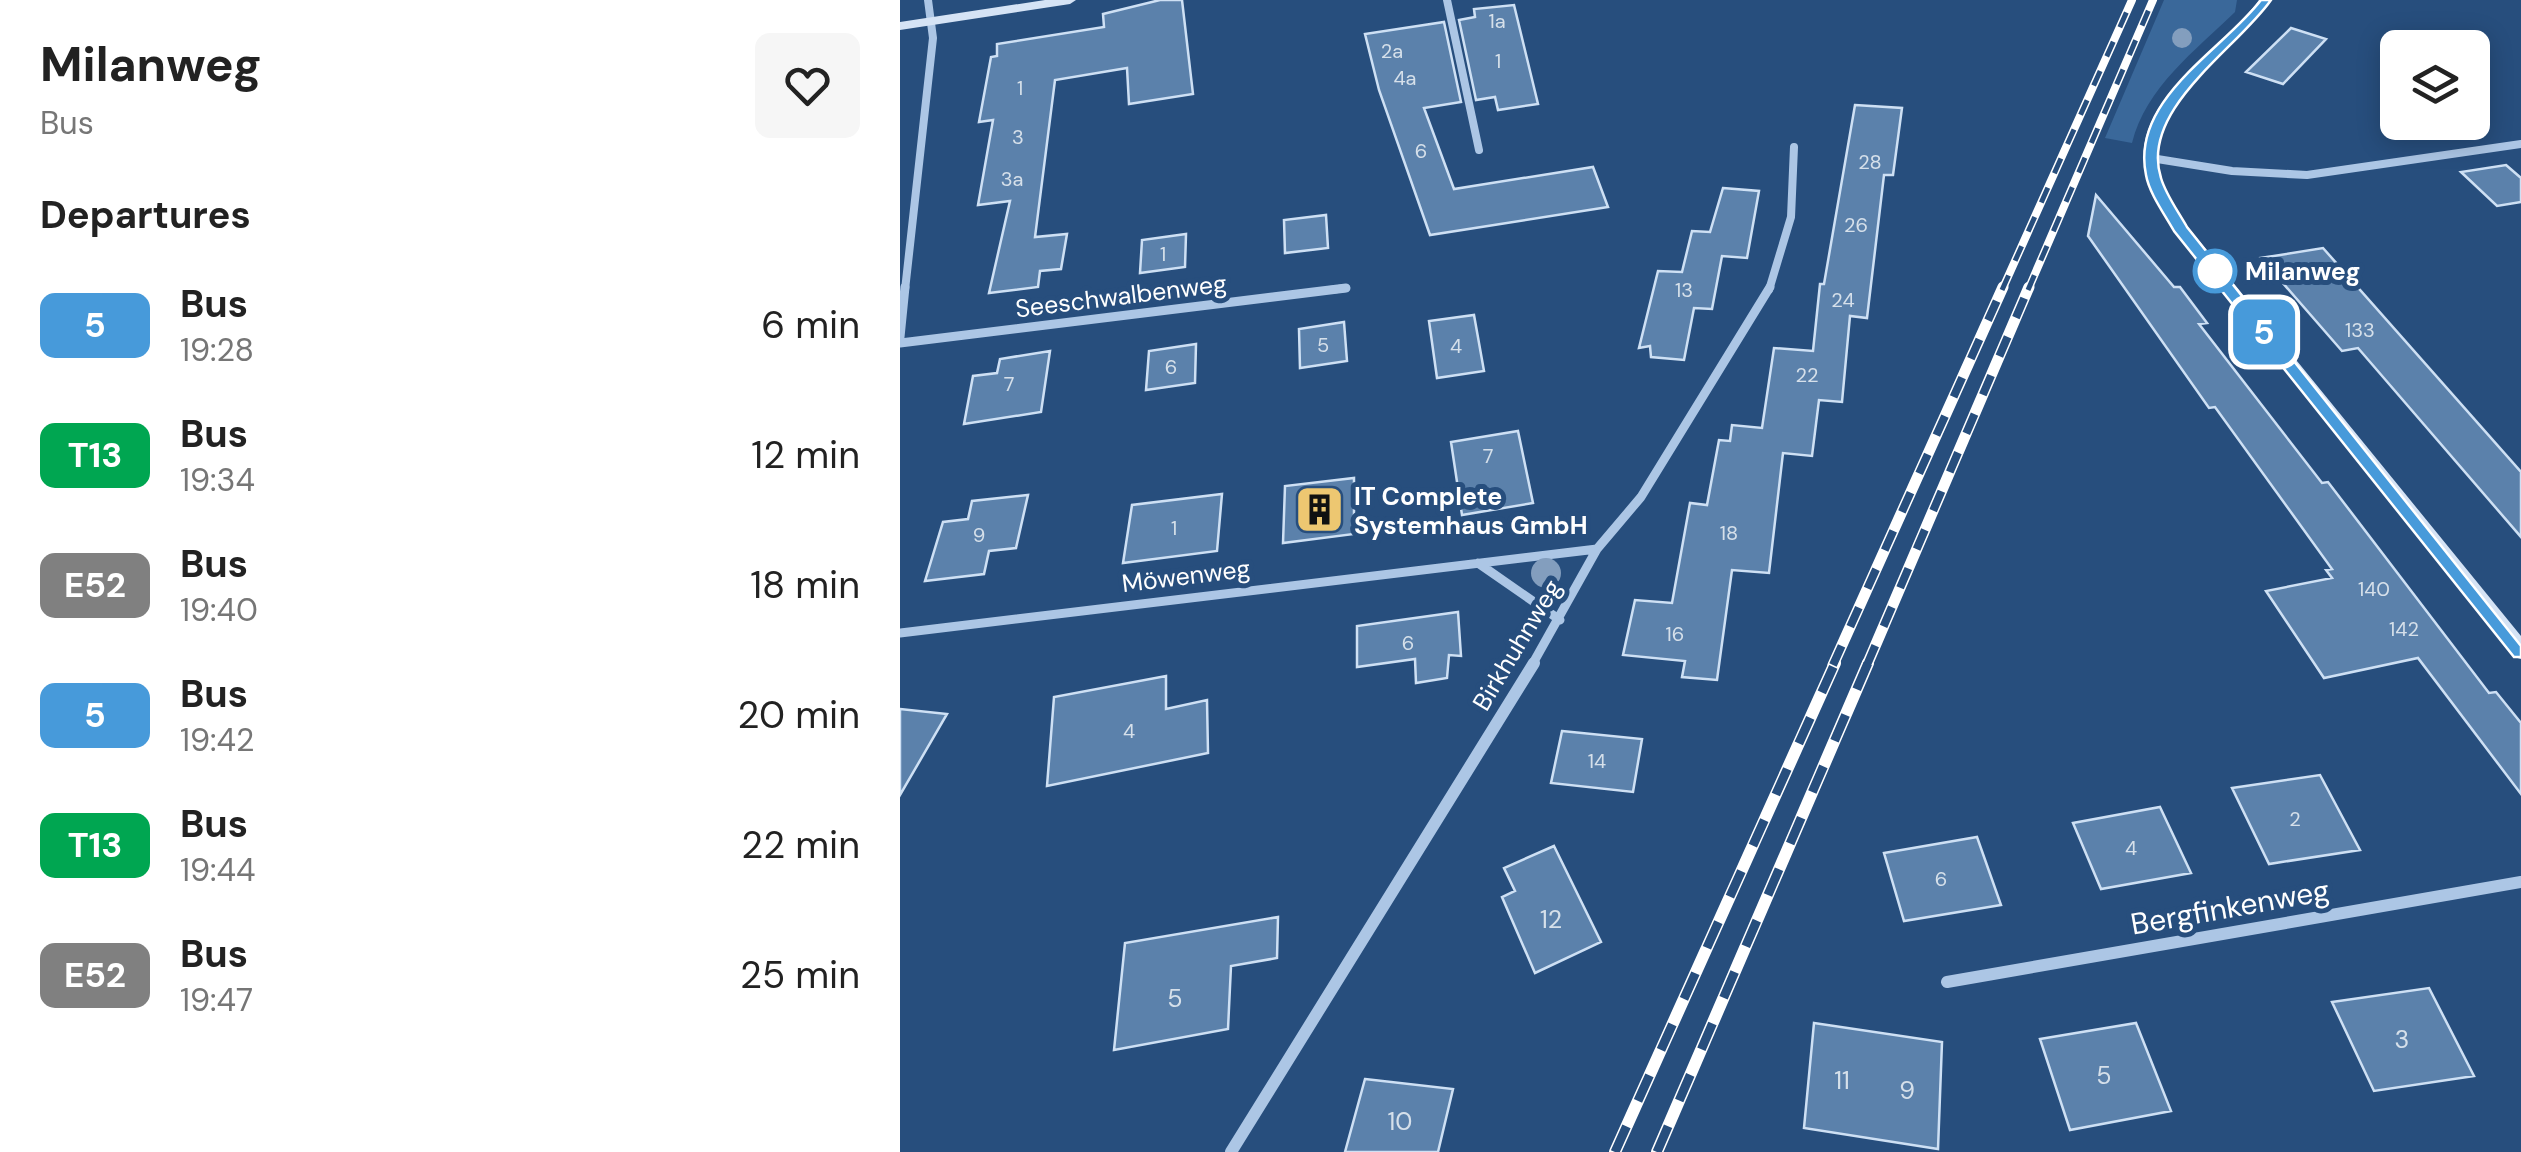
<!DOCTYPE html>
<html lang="en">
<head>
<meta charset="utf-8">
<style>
  body { margin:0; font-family:"DM Sans",sans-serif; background:#f6f6f6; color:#222; height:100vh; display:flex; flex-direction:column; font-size:38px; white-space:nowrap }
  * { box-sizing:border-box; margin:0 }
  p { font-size:32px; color:#767676 }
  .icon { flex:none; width:55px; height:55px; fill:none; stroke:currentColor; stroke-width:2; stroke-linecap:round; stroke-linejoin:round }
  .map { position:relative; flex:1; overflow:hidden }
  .details { display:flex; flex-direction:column; background:#fff; width:900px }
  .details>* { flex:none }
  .badge { padding:0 20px; border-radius:15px; font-size:35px; line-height:65px }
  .controls { position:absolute; left:1480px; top:30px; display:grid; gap:20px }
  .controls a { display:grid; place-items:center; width:110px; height:110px; border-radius:15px; background:#fff; box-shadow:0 5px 25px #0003; font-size:50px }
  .map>.badge { position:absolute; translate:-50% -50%; box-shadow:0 0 0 5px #fff }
  h2 { padding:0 40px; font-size:38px; line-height:90px }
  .round { display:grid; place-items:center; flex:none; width:105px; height:105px; border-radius:15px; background:#f6f6f6 }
  .head { display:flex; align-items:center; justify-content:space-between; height:170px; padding:0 40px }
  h1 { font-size:48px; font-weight:700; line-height:75px }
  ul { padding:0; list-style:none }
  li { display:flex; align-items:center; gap:30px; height:130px; padding:0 40px }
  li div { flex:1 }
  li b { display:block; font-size:38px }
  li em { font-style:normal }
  li .badge { min-width:110px; font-weight:700; text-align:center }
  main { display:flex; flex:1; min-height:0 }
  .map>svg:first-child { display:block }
  .green { fill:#3a689a }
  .building { fill:#5b81ab; stroke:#cee0f4; stroke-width:2.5 }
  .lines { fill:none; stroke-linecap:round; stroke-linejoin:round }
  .street-far2 { stroke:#acc6e5; stroke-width:8 }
  .street-far1 { stroke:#acc6e5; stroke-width:9 }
  .street { stroke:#acc6e5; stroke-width:12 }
  .secondary { fill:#d5e3f5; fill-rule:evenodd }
  .rail-far2-casing { stroke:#fff; stroke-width:8 }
  .rail-far1-casing { stroke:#fff; stroke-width:11 }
  .rail-casing { stroke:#fff; stroke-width:12 }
  .rail-far2 { stroke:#274e7d; stroke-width:5; stroke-dasharray:16; stroke-linecap:butt }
  .rail-far1 { stroke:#274e7d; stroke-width:8; stroke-dasharray:21; stroke-linecap:butt }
  .rail { stroke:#274e7d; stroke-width:9; stroke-dasharray:28; stroke-linecap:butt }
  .tree { fill:#839ebe }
  .line { fill:#479ada; stroke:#fff; stroke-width:2.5 }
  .stop-dot { fill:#fff; stroke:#479ada; stroke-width:5 }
  .labels { text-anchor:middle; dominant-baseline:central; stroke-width:10; stroke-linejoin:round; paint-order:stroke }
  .number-label { font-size:20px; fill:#d6e0ea }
  .stop-label { font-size:25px; font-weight:bold; fill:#fff; stroke:#274e7d; text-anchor:start }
  .street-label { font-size:25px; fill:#fff; stroke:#274e7d }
  .poi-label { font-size:25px; font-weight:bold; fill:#fff; stroke:#274e7d; text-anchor:start }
  .near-number-label { font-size:25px; fill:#d6e0ea }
  .near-street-label { font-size:30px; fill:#fff; stroke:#274e7d }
</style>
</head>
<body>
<main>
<section class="details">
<div class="head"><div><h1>Milanweg</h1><p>Bus</p></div><a class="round"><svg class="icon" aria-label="heart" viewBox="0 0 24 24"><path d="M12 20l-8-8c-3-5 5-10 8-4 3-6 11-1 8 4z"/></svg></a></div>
<h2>Departures</h2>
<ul>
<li><span class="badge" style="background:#479ada;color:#fff">5</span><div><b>Bus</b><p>19:28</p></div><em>6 min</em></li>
<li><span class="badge" style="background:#00a651;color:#fff">T13</span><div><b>Bus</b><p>19:34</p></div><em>12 min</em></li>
<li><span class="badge" style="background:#808080;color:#fff">E52</span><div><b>Bus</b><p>19:40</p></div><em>18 min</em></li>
<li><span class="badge" style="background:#479ada;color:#fff">5</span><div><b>Bus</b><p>19:42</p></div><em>20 min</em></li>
<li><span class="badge" style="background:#00a651;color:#fff">T13</span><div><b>Bus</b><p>19:44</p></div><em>22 min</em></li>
<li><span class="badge" style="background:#808080;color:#fff">E52</span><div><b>Bus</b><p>19:47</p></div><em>25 min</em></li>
</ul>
</section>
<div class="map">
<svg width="1621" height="1152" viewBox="0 0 1621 1152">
  <rect width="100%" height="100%" fill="#274e7d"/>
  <path class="green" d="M1264 0H1337L1335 12C1295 51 1246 87 1232 143L1205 138Z"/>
  <path class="building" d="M260 0H282L293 94 229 104 227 68 155 80 135 237 167 234 161 269 140 271 138 287 89 293 110 201 78 205 93 120 79 122 91 57 97 56V44L204 27 203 14Z
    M614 5 638 104 598 110 595 97 576 100 559 20 575 17 574 9Z
    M544 22 561 102 524 108 554 189 693 167 708 207 530 235 479 90 465 34Z
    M1391 28 1426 39 1383 84 1346 72Z
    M955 105 1002 108 993 175H984L967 318 950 316 942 402 919 400 912 456 883 453 869 573 832 570 817 680 782 677 785 661 723 655 735 600 772 603 790 503 807 505 819 440 830 441 832 425 862 428 874 348 913 351 920 284H924Z
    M1606 165 1621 178V202L1597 206 1561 172Z
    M823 188 859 191 847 258 822 256 812 309 794 308 784 360 751 357 750 346 739 348 758 271 782 272 792 231 810 232Z
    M1196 195 1274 287H1280L1307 323 1299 324 1422 483 1428 482 1589 693 1596 692 1621 723V794L1518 658 1424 678 1366 591 1432 578 1426 570 1432 569 1315 407 1309 408 1188 236Z
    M426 215 428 248 385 253 384 220Z
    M286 234 285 267 240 273 242 240Z
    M1423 248 1621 472V537L1458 348 1442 351 1361 258Z
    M574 315 584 371 537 378 529 321Z
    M444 322 447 361 400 368 399 329Z
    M296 344 295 383 246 390 249 351Z
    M150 351 141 412 64 424 73 376 97 373 100 359Z
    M618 431 633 503 562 515 551 442Z
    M454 478V534L383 543 385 486Z
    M322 494 317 551 223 563 232 505Z
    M128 495 116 548 89 551 84 574 25 581 43 522 68 519 72 501Z
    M558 612 561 656 549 655 547 678 516 683 515 659 457 667V626Z
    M266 676V709L307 700 308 753 147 786 154 697Z
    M0 709 47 714 0 795Z
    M662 731 742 739 733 792 651 783Z
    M1420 775 1460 850 1369 864 1332 788Z
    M1260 807 1291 873 1201 889 1173 823Z
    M1077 837 1101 905 1004 921 984 853Z
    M654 846 701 942 635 973 602 897 615 891 604 868Z
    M378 917 377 958 331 966 328 1029 214 1050 225 943Z
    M1529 988 1574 1076 1474 1091 1432 1002Z
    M914 1023 1042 1042 1038 1149 904 1128Z
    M1236 1023 1271 1111 1170 1130 1140 1039Z
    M465 1079 553 1089 538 1152H445Z"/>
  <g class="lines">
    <path class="street-far2" d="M547 0 579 150
      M1251 158 1332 171 1407 175 1621 144
      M5 290 33 38 28 0
      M430 290 446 288
      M869 290 891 217 894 147"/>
    <path class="street-far1" d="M0 337 5 287
      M0 343 446 288
      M578 563 660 620
      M0 633 697 549
      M632 665 697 549 741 497 870 287"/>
    <path class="street" d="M1047 982 1621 882
      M331 1152 634 663"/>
    <path class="secondary" d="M145 0H176L170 4 0 30V22Z
      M1359 0H1371C1332 55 1243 100 1261 178 1265 195 1278 211 1287 226L1621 636V659L1614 657 1275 231C1265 216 1254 200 1248 183 1222 104 1319 54 1359 0Z"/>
    <defs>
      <path id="rail-far2" d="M1102 290 1232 0
        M1128 290 1253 0"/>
      <path id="rail-far1" d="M933 665 1103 287
        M967 665 1129 287"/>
      <path id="rail" d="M715 1152 935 663
        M757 1152 968 663"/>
    </defs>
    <use href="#rail-far2" class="rail-far2-casing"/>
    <use href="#rail-far1" class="rail-far1-casing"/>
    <use href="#rail" class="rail-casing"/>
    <use href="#rail-far2" class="rail-far2"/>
    <use href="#rail-far1" class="rail-far1"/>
    <use href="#rail" class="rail"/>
  </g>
  <g class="tree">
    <circle cx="1282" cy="38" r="10"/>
    <circle cx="646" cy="573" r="15"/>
  </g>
  <path class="line" d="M1361 0H1371C1337 49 1239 109 1261 178 1266 195 1278 211 1287 227L1621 646V657H1614L1274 231C1265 215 1249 193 1246 175 1230 99 1323 50 1361 0Z"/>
  <defs>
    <symbol id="building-square" viewBox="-11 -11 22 22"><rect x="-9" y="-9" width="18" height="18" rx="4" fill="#edc771" stroke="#274e7d"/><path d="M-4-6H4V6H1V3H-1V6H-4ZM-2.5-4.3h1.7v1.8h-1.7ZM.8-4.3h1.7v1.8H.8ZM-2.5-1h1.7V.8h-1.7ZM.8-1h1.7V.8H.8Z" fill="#111"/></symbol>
  </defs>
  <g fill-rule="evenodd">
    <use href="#building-square" x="392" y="482" width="55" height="55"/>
  </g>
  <circle class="stop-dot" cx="1315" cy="271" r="20"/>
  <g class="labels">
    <g class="number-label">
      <text x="597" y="21">1a</text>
      <text x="492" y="51">2a</text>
      <text x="598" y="61">1</text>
      <text x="505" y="78">4a</text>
      <text x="120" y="88">1</text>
      <text x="118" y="137">3</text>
      <text x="521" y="151">6</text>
      <text x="970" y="162">28</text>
      <text x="112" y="179">3a</text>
      <text x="956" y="225">26</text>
      <text x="263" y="254">1</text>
      <text x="784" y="290">13</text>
      <text x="943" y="300">24</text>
      <text x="1460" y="330">133</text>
      <text x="423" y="345">5</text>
      <text x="556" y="346">4</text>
      <text x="271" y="367">6</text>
      <text x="907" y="375">22</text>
      <text x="109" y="384">7</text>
      <text x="588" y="456">7</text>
      <text x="274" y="528">1</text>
      <text x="829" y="533">18</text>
      <text x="79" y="535">9</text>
      <text x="1474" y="589">140</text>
      <text x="1504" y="629">142</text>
      <text x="775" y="634">16</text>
      <text x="508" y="643">6</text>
      <text x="229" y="731">4</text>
      <text x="697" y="761">14</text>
      <text x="1395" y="819">2</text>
      <text x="1231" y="848">4</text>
      <text x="1041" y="879">6</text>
    </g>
    <g class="stop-label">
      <text x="1345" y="271">Milanweg</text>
    </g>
    <g class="street-label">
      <text transform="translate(221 296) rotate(-7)">Seeschwalbenweg</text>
      <text transform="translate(286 576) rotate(-7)">Möwenweg</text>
      <text transform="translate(617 645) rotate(-59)">Birkhuhnweg</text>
    </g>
    <g class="poi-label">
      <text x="454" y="496">IT Complete<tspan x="454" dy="29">Systemhaus GmbH</tspan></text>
    </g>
    <g class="near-number-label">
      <text x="651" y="919">12</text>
      <text x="275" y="998">5</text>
      <text x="1502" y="1039">3</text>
      <text x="1204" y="1075">5</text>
      <text x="942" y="1080">11</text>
      <text x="1007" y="1090">9</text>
      <text x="500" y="1121">10</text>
    </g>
    <g class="near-street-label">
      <text transform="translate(1330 907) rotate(-10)">Bergfinkenweg</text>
    </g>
  </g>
</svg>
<div class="controls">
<a><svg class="icon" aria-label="layers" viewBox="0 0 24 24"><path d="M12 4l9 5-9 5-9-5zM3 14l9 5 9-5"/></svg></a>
</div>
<b class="badge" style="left:1364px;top:332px;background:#479ada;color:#fff">5</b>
</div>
</main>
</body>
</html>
